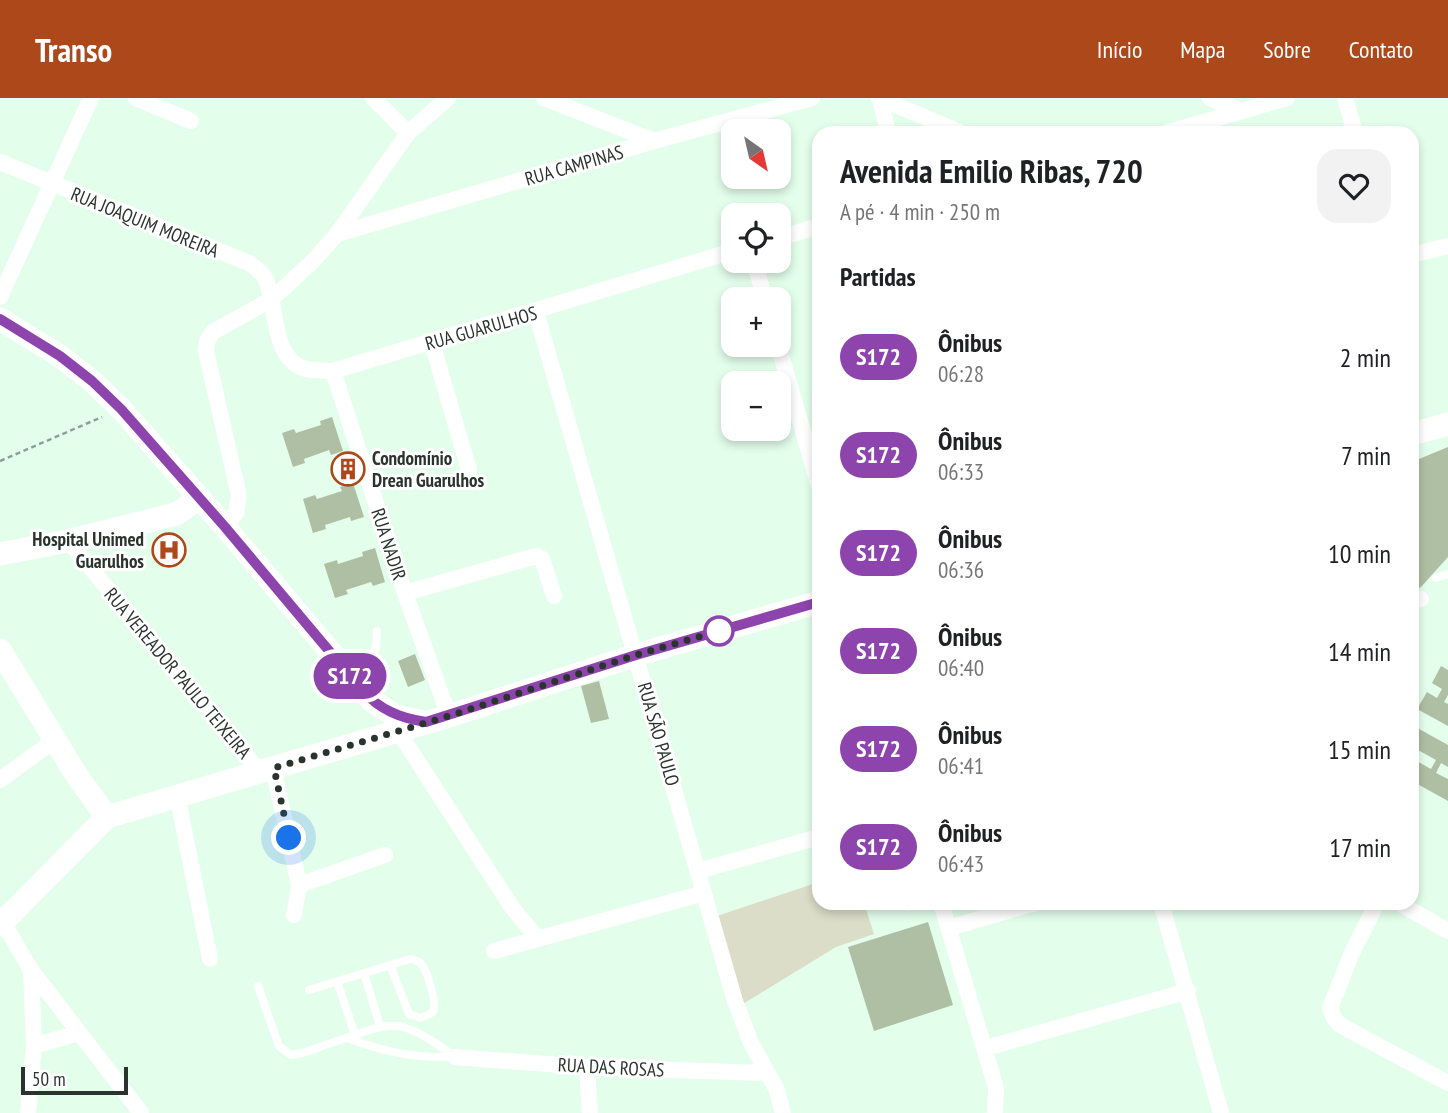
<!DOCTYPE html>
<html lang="pt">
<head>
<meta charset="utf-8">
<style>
  body { margin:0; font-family:"PT Sans Narrow",sans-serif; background:#f2f2f2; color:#202124; height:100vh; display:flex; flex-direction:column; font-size:26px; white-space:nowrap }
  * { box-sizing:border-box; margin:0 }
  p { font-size:23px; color:#757577 }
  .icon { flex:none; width:38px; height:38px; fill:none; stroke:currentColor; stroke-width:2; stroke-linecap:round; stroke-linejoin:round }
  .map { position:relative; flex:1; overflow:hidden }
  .details { position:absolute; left:812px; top:28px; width:607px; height:784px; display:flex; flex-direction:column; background:#fff; border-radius:21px; box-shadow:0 4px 10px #0003 }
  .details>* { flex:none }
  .badge { padding:0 14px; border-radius:23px; font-size:24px; line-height:46px }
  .needle { width:46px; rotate:146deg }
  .controls { position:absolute; left:721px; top:21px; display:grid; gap:14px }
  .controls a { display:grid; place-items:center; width:70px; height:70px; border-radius:14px; background:#fff; box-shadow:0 4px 10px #0003; font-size:35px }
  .scale { position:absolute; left:21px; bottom:18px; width:107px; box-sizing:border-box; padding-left:7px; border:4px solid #2a342e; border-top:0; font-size:19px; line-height:24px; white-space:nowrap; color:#2a342e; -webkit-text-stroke:5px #fff; paint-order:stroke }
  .you { position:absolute; width:35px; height:35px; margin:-18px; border:5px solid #fff; border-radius:50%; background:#1a73e8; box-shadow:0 0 0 10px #1a73e833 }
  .map>.badge { position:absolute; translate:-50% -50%; box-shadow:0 0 0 4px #fff }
  h2 { padding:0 28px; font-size:26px; line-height:63px }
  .round { display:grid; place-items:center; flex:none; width:74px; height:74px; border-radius:21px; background:#f2f2f2 }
  .headline { display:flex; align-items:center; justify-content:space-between; height:119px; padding:0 28px }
  h1 { font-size:33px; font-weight:600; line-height:52px }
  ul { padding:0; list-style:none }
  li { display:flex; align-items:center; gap:21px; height:98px; padding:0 28px }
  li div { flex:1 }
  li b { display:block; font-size:26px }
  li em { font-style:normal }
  li .badge { min-width:77px; font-weight:700; text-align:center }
  header { display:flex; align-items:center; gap:42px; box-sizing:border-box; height:98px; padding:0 35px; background:#ad481a; color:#fff }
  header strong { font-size:33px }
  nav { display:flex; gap:38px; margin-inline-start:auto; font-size:24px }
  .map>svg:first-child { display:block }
  .green { fill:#dbddc8 }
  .building { fill:#afbfa4; fill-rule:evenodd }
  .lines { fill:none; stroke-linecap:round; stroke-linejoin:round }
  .path { stroke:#8ea094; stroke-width:2.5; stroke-dasharray:5 3.5; stroke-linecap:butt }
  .lane { stroke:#fff; stroke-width:8 }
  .street { stroke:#fff; stroke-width:16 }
  .secondary { stroke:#fff; stroke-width:23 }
  .line-casing { stroke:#fff; stroke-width:16 }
  .line { stroke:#8e44ad; stroke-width:10 }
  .walk { stroke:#2a342e; stroke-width:7; stroke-dasharray:0 12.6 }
  .stop-dot { fill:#fff; stroke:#8e44ad; stroke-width:3.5 }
  .labels { text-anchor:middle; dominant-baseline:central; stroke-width:6; stroke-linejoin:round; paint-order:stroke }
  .street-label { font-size:19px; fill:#2a342e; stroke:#fff }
  .poi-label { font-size:19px; font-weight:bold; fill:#2a342e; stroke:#fff; text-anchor:start }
</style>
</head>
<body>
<header>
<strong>Transo</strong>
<nav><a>Início</a><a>Mapa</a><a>Sobre</a><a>Contato</a></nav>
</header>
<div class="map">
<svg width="1448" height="1015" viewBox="0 0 1448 1015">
  <rect width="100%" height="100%" fill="#e4feec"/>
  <path class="green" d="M819 784V805H864L874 836 836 849 741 907 717 818Z"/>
  <path class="building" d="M332 319 343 353 331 357 329 352 304 361 305 365 293 369 282 335 294 331 296 335 321 327 320 323Z
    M1448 349V459L1421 489 1412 492V398L1415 396 1419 361Z
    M351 362 356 377 345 380 341 366Z
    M353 385 364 419 351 423 350 419 325 427 326 431 313 435 303 401 315 397 317 401 342 393 340 389Z
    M375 450 385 484 373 488 371 484 346 492 348 496 335 500 324 466 337 462 338 466 363 458 362 454Z
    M415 556 425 582 408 589 398 563Z
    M1441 568 1448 572V597L1444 604 1448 606V628L1417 611 1427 594 1437 600 1442 591 1432 585Z
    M599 583 609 621 591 625 581 588Z
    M1412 627 1448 647V669L1441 665 1436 675 1448 681V703L1412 683ZM1418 652 1436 662 1431 671 1413 661Z
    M928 824 953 907 874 933 848 849Z"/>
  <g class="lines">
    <path class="path" d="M0 363 102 319"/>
    <path class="lane" d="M1436 480 1448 476
      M354 578 376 550 377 533
      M895 805 908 809 922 805
      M364 875 380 928
      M337 883 355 937
      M258 888 279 948 291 957C304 956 316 950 328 946 395 924 394 915 455 959
      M309 892 410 861C415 862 418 862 421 866 428 873 437 906 433 914L421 920 409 916 390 867
      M347 940C385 954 413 960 453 959"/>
    <path class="street" d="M136 0 191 23
      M373 0 408 35
      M544 0 654 43
      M879 0 962 35
      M880 0 888 35
      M1210 0 1241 13
      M1345 0 1355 35
      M1166 35 1287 0
      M0 64 249 165C255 169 261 173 265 180 278 205 270 262 306 271 314 273 325 272 333 273L733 153
      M337 136 654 43 812 0
      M779 140 819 128
      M1412 157 1448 148
      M754 163 765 201
      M0 199 91 0
      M536 214 735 903 751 945 776 990 783 1015
      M432 245 469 372
      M778 247 819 388
      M333 273 405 495 449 618
      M225 429 236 415 239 398 206 253 207 243 213 234 272 201 314 162 337 136 408 35 448 0
      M68 443 260 674
      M405 495 536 458 542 461 554 498
      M1412 503 1421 501
      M398 633 511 808 538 841
      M273 670 299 787 294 817
      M0 682 55 642
      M177 697 210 861
      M698 773 819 739
      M299 787 385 757
      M941 805 996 990 995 1015
      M1161 805 1221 1015
      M1377 805 1351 857 1330 910 1334 920 1340 927 1448 985
      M1399 805 1448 833
      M0 819 31 872 141 1015
      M949 830 1035 805
      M494 853 704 795
      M34 948 78 935
      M986 950 1188 893
      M455 959 587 969 767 975
      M587 969 590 1015
      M28 1015 34 948 31 872"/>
    <path class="secondary" d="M0 221 60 258 92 283 121 311 225 429 372 603 396 618 423 624
      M1412 336 1448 326
      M0 456 68 443 176 416 200 400
      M0 552 77 678 107 719
      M0 827 107 719 449 618 636 557 819 504"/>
  </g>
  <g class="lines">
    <defs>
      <path id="line" d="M0 221 60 258 92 283 121 311 225 429 362 592C380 612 400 620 426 624L636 557 819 504"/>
    </defs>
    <use href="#line" class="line-casing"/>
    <use href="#line" class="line"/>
    <path class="walk" d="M289 740 274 670 449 618 636 557 719 533"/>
  </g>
  <defs>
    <symbol id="building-ring" viewBox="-11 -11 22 22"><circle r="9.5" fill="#fff" stroke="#ad481a" stroke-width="1.5"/><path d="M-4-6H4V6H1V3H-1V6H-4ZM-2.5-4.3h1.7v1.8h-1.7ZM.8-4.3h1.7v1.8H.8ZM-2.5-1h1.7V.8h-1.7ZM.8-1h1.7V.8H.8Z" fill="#ad481a"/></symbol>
    <symbol id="hospital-ring" viewBox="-11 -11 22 22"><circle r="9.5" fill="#fff" stroke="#ad481a" stroke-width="1.5"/><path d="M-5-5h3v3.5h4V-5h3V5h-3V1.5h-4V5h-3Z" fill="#ad481a"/></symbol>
  </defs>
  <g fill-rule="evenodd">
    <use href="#building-ring" x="329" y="352" width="38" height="38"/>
    <use href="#hospital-ring" x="150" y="433" width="38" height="38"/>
  </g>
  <circle class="stop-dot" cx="719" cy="533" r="14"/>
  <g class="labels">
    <g class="street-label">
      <text transform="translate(574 67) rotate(-16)">RUA CAMPINAS</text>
      <text transform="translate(145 124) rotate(22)">RUA JOAQUIM MOREIRA</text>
      <text transform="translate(481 230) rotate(-16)">RUA GUARULHOS</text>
      <text transform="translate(389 446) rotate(72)">RUA NADIR</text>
      <text transform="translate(178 575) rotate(50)">RUA VEREADOR PAULO TEIXEIRA</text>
      <text transform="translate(659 636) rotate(74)">RUA SÃO PAULO</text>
      <text transform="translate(611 969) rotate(3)">RUA DAS ROSAS</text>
    </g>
    <g class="poi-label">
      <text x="372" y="360">Condomínio<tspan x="372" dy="22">Drean Guarulhos</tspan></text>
      <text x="144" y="441" text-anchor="end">Hospital Unimed<tspan x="144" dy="22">Guarulhos</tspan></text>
    </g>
  </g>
</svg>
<div class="controls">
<a><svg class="needle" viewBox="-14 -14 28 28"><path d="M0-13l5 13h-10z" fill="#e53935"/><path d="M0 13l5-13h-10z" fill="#757577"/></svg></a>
<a><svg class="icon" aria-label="locate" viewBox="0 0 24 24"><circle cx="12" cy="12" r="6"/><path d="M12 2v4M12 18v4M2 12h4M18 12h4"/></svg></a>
<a>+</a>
<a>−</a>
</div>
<div class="scale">50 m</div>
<div class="you" style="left:289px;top:740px"></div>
<b class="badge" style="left:350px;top:578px;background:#8e44ad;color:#fff">S172</b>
<section class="details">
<div class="headline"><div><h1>Avenida Emilio Ribas, 720</h1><p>A pé · 4 min · 250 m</p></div><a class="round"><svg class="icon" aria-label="heart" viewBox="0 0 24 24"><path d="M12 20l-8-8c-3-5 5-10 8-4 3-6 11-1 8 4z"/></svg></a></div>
<h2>Partidas</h2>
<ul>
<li><span class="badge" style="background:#8e44ad;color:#fff">S172</span><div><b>Ônibus</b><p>06:28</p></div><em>2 min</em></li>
<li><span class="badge" style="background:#8e44ad;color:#fff">S172</span><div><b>Ônibus</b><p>06:33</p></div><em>7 min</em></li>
<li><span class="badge" style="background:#8e44ad;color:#fff">S172</span><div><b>Ônibus</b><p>06:36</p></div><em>10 min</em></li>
<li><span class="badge" style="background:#8e44ad;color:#fff">S172</span><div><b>Ônibus</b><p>06:40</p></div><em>14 min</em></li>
<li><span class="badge" style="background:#8e44ad;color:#fff">S172</span><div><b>Ônibus</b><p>06:41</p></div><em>15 min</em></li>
<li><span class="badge" style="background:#8e44ad;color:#fff">S172</span><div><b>Ônibus</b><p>06:43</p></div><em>17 min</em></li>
</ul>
</section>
</div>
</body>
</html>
